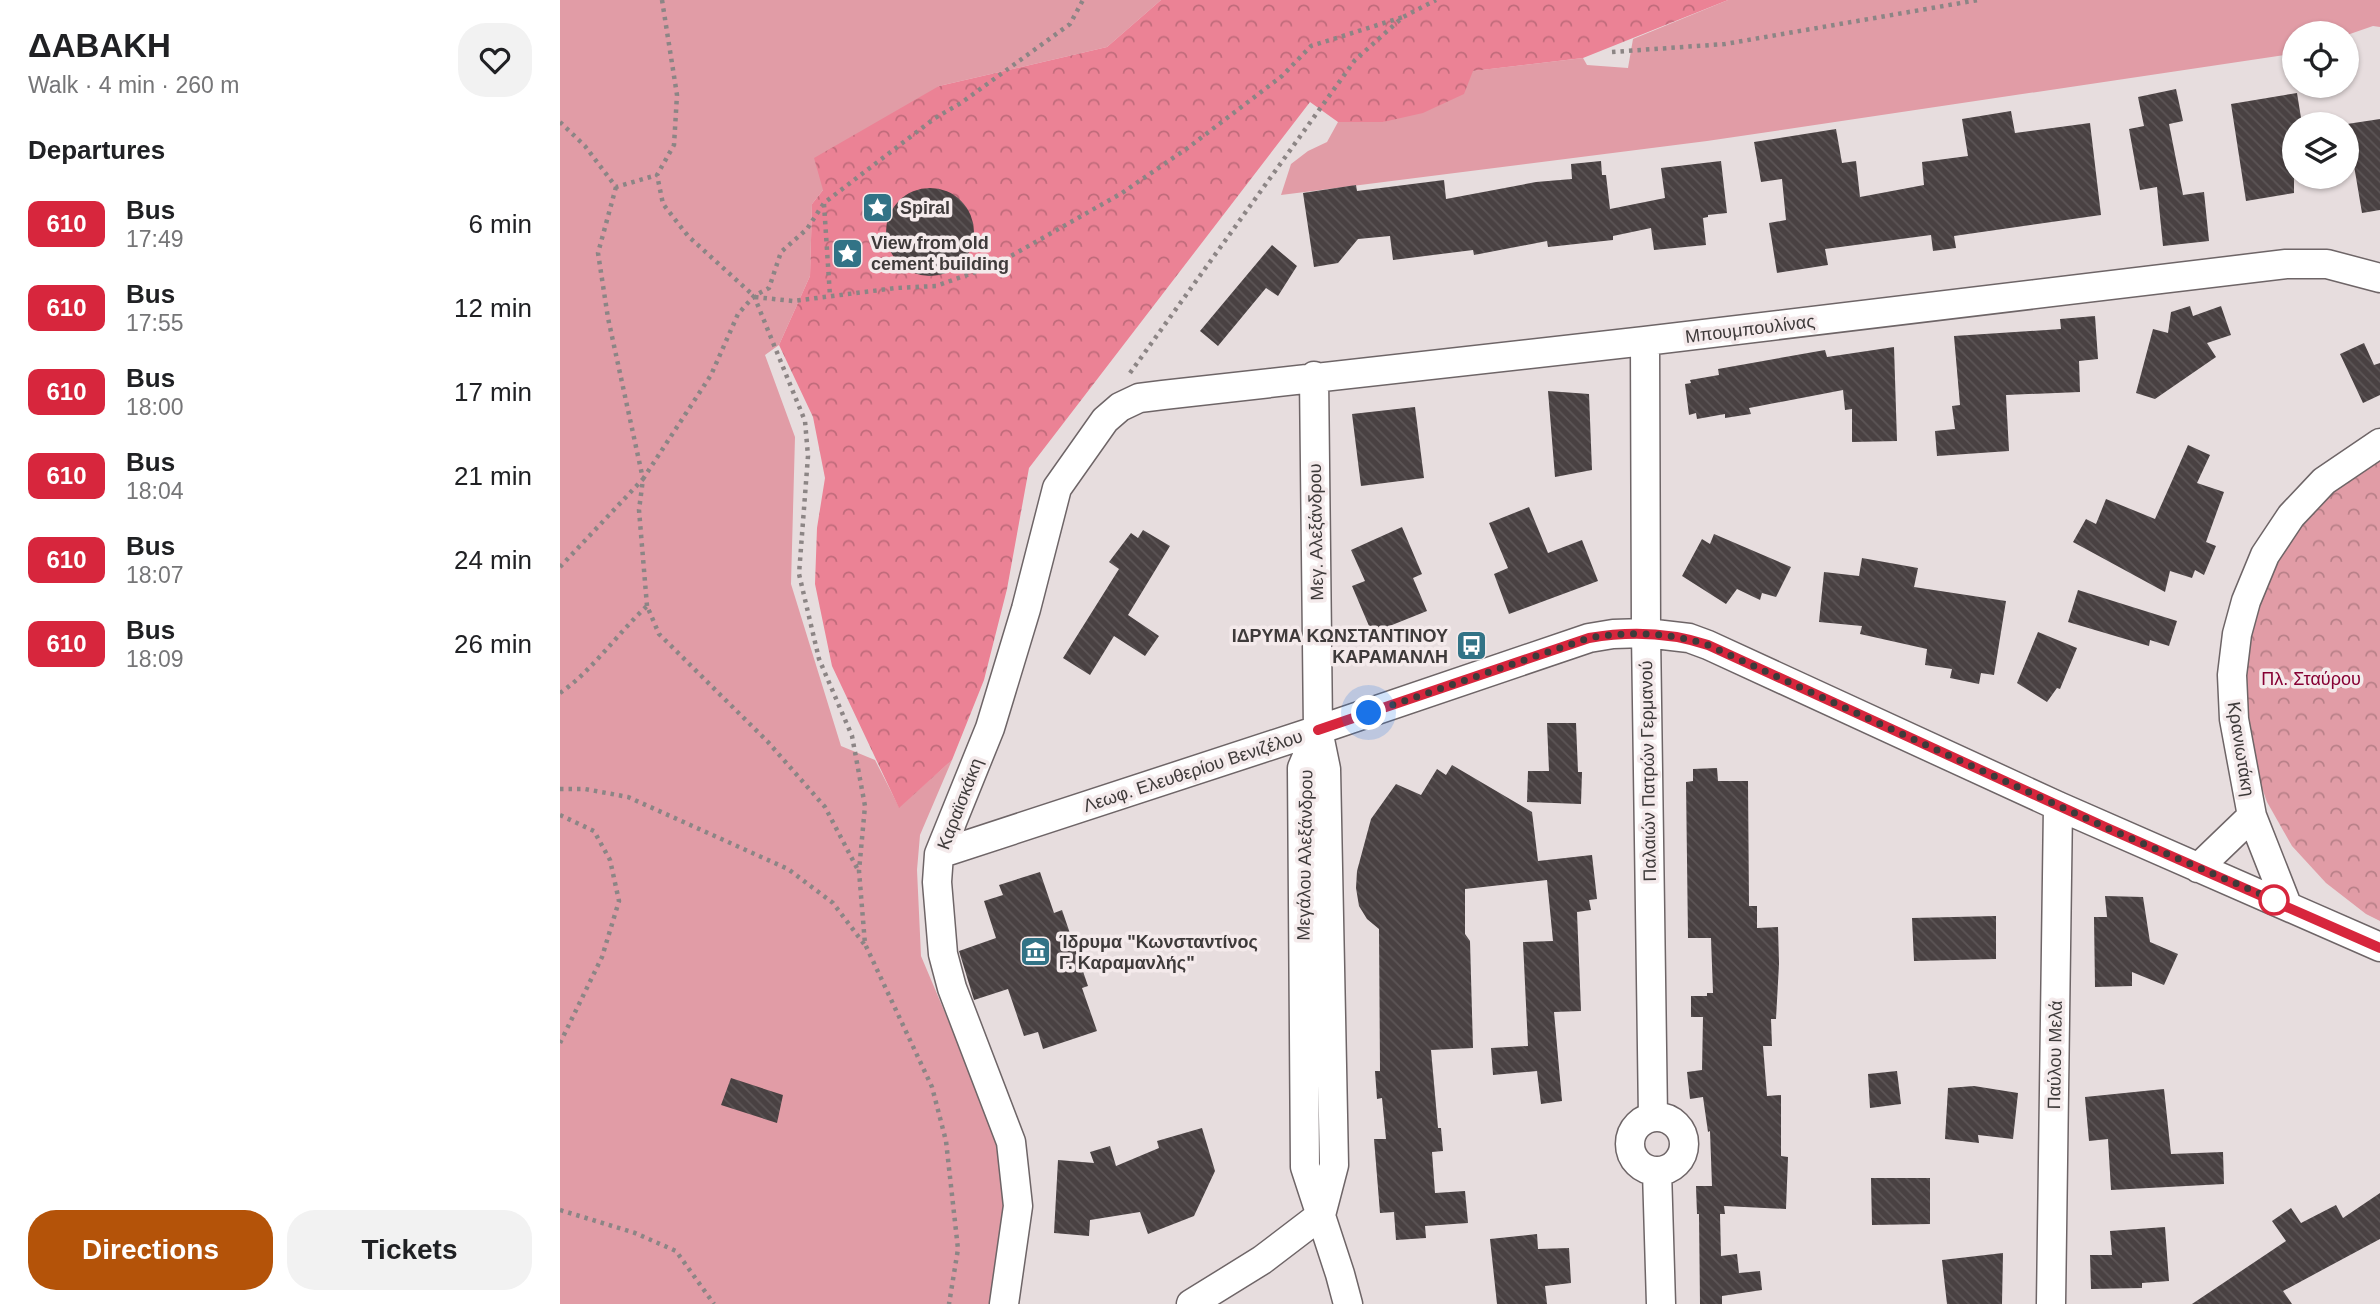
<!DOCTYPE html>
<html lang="en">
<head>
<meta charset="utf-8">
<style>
  body { margin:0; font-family:Arial,sans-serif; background:#f2f2f2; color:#202124; height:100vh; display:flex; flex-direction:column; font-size:26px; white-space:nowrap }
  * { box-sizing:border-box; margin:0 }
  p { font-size:23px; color:#757577 }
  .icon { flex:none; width:38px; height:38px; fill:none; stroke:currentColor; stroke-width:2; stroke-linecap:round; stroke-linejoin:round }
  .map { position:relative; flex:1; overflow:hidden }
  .panel { display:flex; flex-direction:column; background:#fff; width:560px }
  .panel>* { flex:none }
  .badge { padding:0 14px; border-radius:10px; font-size:24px; line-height:46px }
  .tools { position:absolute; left:1722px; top:21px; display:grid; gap:14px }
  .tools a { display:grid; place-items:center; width:77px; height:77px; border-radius:50%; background:#fff; box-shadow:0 2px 5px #0004; font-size:35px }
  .you { position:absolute; width:35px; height:35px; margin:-18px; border:5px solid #fff; border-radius:50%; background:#1a73e8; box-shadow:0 0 0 10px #1a73e833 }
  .map>.badge { position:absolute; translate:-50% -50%; box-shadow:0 0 0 4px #fff }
  h2 { padding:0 28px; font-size:26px; line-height:63px }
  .round { display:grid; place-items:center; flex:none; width:74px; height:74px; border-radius:28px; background:#f2f2f2 }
  .head { display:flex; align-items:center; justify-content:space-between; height:119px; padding:0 28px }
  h1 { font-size:33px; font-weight:800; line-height:52px }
  .primary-button { display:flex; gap:14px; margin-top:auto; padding:14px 28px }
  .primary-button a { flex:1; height:80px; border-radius:28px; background:#b45309; color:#fff; font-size:28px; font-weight:800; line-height:80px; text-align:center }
  .primary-button a+a { background:#f2f2f2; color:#202124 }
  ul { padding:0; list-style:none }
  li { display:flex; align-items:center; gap:21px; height:84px; padding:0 28px }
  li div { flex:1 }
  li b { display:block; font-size:26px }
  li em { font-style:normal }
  li .badge { min-width:77px; font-weight:700; text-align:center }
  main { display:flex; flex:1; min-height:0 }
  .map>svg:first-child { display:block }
  .grass { fill:#e19ca6 }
  .forest { fill:url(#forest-crowns) }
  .park { fill:url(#park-crowns) }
  .building { fill:url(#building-back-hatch) }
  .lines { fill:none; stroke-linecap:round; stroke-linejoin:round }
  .minor-casing { stroke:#6e6567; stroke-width:31 }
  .path { stroke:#8c8585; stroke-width:4.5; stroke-dasharray:3.5 5; stroke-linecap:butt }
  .minor { stroke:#fff; stroke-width:28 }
  .line-casing { stroke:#fff; stroke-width:16 }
  .line { stroke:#d7263d; stroke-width:10 }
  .walk { stroke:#3e3a3a; stroke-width:7; stroke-dasharray:0 12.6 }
  .stop-dot { fill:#fff; stroke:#d7263d; stroke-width:3.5 }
  .labels { text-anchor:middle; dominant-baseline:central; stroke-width:7; stroke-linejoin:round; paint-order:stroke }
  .poi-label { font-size:18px; font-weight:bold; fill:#3e3a3a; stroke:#f4eaeb; text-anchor:start }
  .street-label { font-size:18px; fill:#3e3a3a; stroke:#f4eaeb }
  .park-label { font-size:18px; fill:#860034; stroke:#f4eaeb }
</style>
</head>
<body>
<main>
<section class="panel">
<div class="head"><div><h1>ΔΑΒΑΚΗ</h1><p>Walk · 4 min · 260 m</p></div><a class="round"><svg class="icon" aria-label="heart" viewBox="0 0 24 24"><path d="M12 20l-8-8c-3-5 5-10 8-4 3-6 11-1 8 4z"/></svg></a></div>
<h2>Departures</h2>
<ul>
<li><span class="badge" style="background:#d7263d;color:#fff">610</span><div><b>Bus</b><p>17:49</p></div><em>6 min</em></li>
<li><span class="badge" style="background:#d7263d;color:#fff">610</span><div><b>Bus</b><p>17:55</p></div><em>12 min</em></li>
<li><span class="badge" style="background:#d7263d;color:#fff">610</span><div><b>Bus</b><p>18:00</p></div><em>17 min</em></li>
<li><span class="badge" style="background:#d7263d;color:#fff">610</span><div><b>Bus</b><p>18:04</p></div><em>21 min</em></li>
<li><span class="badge" style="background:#d7263d;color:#fff">610</span><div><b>Bus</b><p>18:07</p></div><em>24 min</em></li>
<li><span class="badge" style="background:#d7263d;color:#fff">610</span><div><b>Bus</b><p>18:09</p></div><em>26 min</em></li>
</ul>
<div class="primary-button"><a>Directions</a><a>Tickets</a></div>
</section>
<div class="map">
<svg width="1820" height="1304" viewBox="0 0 1820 1304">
  <defs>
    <pattern id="forest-crowns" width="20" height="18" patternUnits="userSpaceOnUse" patternTransform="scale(1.75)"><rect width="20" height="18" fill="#eb8295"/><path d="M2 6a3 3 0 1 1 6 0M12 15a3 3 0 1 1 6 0" fill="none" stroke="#c06b7b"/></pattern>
    <pattern id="park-crowns" width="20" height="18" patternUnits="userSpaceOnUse" patternTransform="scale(1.75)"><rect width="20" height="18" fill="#e19ca6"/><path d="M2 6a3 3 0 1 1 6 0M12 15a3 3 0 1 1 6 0" fill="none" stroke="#b88088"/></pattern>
    <pattern id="building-back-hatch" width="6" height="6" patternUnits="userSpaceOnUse" patternTransform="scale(1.75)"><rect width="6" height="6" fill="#494142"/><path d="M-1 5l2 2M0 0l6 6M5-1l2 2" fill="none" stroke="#5c5556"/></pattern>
  </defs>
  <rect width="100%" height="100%" fill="#e7ddde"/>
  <path class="grass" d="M0 0H601L547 47 379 86 263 190 252 204 250 276 219 345 205 355 235 437 231 584 281 746 315 760 339 807 392 760 360 835 357 870 361 956 443 1150 447 1205 433 1304H0Z
    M1168 0H1820V27L1813 26 1787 35V33H1734V53L1732 54 1147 141 721 195 731 164 748 151 767 142 778 122H823L912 71 1023 58 1027 65 1068 68 1073 39Z"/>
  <path class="forest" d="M601 0H1168L1023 58 913 71 904 94 863 113 823 122H778L750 102 469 468 447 589 424 680 392 760 339 808 272 666 255 584 257 528 265 478 253 417 219 345 250 276 252 204 263 190 254 158 379 86 547 47Z"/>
  <path class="park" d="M1820 457V921L1806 914 1766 883 1732 846 1707 802 1690 754 1684 654 1696 604 1716 558 1746 517 1782 481Z"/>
  <path class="building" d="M1616 89 1623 121 1609 124 1623 195 1644 192 1649 241 1603 246 1597 187 1580 190 1569 129 1584 126 1578 97Z
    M1737 93 1742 124H1734V193L1686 201 1671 104Z
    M1451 111 1455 133 1530 123 1541 215 1394 236 1396 248 1373 251 1371 235 1265 249 1268 265 1217 273 1209 223 1226 220 1222 179 1201 182 1194 142 1276 129 1282 163 1296 161 1300 197 1364 185 1362 162 1408 156 1402 119Z
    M1820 119V210L1802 213 1787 124Z
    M1041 161 1042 175H1046L1050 209 1105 198 1101 168 1161 161 1167 213 1148 215V217L1143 218 1146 245 1094 250 1091 228 1053 236V240L988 247 987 241 914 255 913 250 833 260 830 236 798 239 778 263 754 267 743 193 796 185 797 191 884 180 886 199 976 182 1012 179 1011 164Z
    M326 232a44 44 0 1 1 88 0a44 44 0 1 1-88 0Z
    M712 245 737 266 718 296 706 288 658 346 640 331Z
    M1630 306 1633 316 1661 306 1671 335 1647 343 1656 357 1595 399 1576 393 1593 329 1608 333 1611 312Z
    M1535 316 1538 359 1519 361 1520 392 1446 395 1449 451 1377 456 1375 431 1395 429 1392 406 1400 405 1394 336 1501 329 1500 319Z
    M1804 343 1814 365 1820 363V395L1803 403 1780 354Z
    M1334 347 1337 441 1292 442V409L1285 410 1283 390 1189 408 1191 414 1165 418V414L1137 419 1136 413 1129 415 1125 384 1131 383 1130 380 1159 375 1158 369 1265 350 1267 357Z
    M988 391 1029 394 1032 470 995 477Z
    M855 407 864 478 801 486 792 414Z
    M1628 445 1650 455 1637 483 1664 492 1646 542 1656 546 1644 575 1635 570 1632 578 1610 571 1605 592 1513 542 1526 519 1536 524 1546 499 1595 519Z
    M969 507 988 553 1022 540 1038 581 949 614 934 574 948 568 929 523Z
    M842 527 862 574 853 578 867 611 812 633 792 586 805 581 791 550Z
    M583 530 610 546 568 615 599 636 585 656 554 636 530 675 503 658 559 569 549 562 571 533 578 538Z
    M1154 534 1231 567 1216 597 1202 593 1200 600 1177 589 1166 604 1122 576 1142 539 1150 544Z
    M1302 558 1358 568 1354 587 1446 601 1434 675 1421 673 1419 684 1390 678 1392 669 1365 665 1367 649 1300 634 1302 626 1259 622 1264 572 1299 576Z
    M1518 590 1617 621 1609 646 1590 640 1589 646 1508 622Z
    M1478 632 1517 648 1500 689 1497 688 1487 702 1457 683Z
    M987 723H1016L1018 772H1022L1021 804 967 802 968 771H989Z
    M892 765 972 812 978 861 1032 855 1037 899 1029 900 1031 910 1017 912 1021 1011 994 1012 1002 1101 981 1104 977 1071 933 1075 931 1048 968 1046 963 942 993 941 987 880 905 889V934L910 941 913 1048 871 1050 878 1128H881L883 1151 872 1152 875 1193 905 1191 908 1223 865 1226 866 1238 836 1240 834 1212 820 1213 814 1139H826L822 1098 817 1099 815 1071H820L819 929 807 919 799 906 796 888 797 871 811 819 836 784 861 795 877 769 886 775Z
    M1157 768 1158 781H1188L1189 906H1197V928L1218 927 1219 964 1216 1019H1211L1212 1046H1203L1207 1096 1221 1095V1156L1228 1157 1226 1209 1164 1206 1165 1214H1160L1161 1256 1177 1254 1179 1273 1200 1271 1202 1290 1162 1296V1304H1140L1139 1214H1137L1136 1186H1152L1150 1131 1148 1132 1143 1097 1130 1099 1127 1072 1142 1070 1143 1017H1131V996H1147V993H1153L1151 938H1128L1126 782 1133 781V769Z
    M480 872 494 913 502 910 528 986 522 988 537 1031 483 1049 478 1032 464 1036 448 989 414 1000 399 951 436 938 424 901 443 895 439 885Z
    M1545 896 1583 897 1590 942 1618 954 1604 985 1572 972V986L1535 987 1534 917H1547Z
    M1436 916V959L1354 961 1352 918Z
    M1337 1071 1341 1104 1310 1108 1308 1074Z
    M171 1078 223 1095 217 1123 161 1105Z
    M1414 1086 1458 1093 1453 1139 1418 1135 1419 1143 1385 1139 1388 1088Z
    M1604 1089 1611 1154 1663 1152 1664 1184 1551 1190 1548 1139 1529 1141 1525 1097Z
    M642 1128 655 1171 634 1216 588 1234 580 1212 530 1220 529 1236 494 1233 498 1160 534 1163 530 1152 550 1146 556 1166 599 1148 597 1141Z
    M1311 1178H1370V1224L1312 1225Z
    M1820 1193V1239L1723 1291 1732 1304H1632L1726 1241 1712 1221 1731 1208 1741 1223 1776 1205 1783 1218Z
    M1605 1227 1609 1281 1582 1283V1288L1531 1289 1530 1255H1552L1550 1231Z
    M977 1234 978 1249 1009 1248 1011 1283 985 1286 987 1304H937L930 1239Z
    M1443 1253 1442 1304H1387L1382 1260Z"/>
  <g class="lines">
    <defs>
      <path id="minor" d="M1085 341 1086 633 1093 1117
        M758 730 742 768 745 1167 780 1274 788 1304
        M379 854 758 730 1029 638 1053 634 1086 633 1129 638 1148 645 1498 806 1820 947
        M1638 868 1692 816
        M1727 905 1692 816 1674 719 1672 675 1677 634 1686 601 1705 555 1731 516 1764 481 1820 443
        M1070 1144a27 27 0 1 1 54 0a27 27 0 1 1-54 0Z
        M1097 1171 1101 1304
        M444 1304 458 1206 451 1142 392 988 383 954 377 882 379 854 430 728 466 609 497 488 545 420 560 407 579 398 603 395 1085 341 1726 264H1767L1820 278
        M631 1304 702 1260 761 1215 774 1165 766 769 758 730 754 376
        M1491 1304 1498 806"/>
    </defs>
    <use href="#minor" class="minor-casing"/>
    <path class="path" d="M102 0 117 95 114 145 97 175 103 204 128 236 194 296 245 421 248 456 239 574 259 659 292 736 305 806 299 871 305 944 372 1087 386 1141 398 1249 389 1304
      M1052 52 1165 44 1418 0
      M0 122 25 146 56 187 97 175
      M264 204 270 296
      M195 297 233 301 336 288 376 286 435 265 562 193 629 147 722 76 751 46 843 17
      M570 373 795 60 843 17 876 0
      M0 567 83 479 48 318 38 253 56 187
      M87 606 79 510 83 479 151 375 178 314 194 296 209 288 221 252 247 229 264 203 375 118 401 103 510 24 523 0
      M0 693C31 672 58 633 87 606L99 634 208 742 265 807 298 870
      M0 789H25L68 797 228 869 273 903 304 944
      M0 815 34 831 50 860 59 901 42 957 0 1043
      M0 1210 75 1233 116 1251 154 1304"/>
    <use href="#minor" class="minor"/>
  </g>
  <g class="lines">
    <defs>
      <path id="line" d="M758 730 1029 638C1069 631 1109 632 1148 645L1545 827 1820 948"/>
    </defs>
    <use href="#line" class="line-casing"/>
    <use href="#line" class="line"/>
    <path class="walk" d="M809 713 1029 638C1069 631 1109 632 1148 645L1545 827 1714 900"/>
  </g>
  <defs>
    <symbol id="sight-square" viewBox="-11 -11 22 22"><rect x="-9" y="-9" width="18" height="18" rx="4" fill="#327386" stroke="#f4eaeb"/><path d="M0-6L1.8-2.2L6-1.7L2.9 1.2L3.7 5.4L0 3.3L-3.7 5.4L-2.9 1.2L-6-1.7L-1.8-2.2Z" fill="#fff"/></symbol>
    <symbol id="bus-square" viewBox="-11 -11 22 22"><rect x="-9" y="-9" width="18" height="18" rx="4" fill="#327386" stroke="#f4eaeb"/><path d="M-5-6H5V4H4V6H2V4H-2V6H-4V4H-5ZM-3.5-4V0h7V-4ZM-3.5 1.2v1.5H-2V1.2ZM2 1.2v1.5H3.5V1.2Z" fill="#fff"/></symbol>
    <symbol id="museum-square" viewBox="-11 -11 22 22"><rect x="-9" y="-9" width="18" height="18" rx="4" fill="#327386" stroke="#f4eaeb"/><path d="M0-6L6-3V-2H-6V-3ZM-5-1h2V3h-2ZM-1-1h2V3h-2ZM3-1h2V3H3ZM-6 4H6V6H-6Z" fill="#fff"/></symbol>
  </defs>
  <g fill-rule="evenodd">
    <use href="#sight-square" x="300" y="190" width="35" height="35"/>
    <use href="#sight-square" x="270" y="236" width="35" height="35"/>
    <use href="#bus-square" x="894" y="628" width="35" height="35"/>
    <use href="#museum-square" x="458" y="934" width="35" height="35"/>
  </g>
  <circle class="stop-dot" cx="1714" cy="900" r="14"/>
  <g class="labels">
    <g class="poi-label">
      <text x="340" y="208">Spiral</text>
      <text x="311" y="243">View from old<tspan x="311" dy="21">cement building</tspan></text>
      <text x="888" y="636" text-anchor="end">ΙΔΡΥΜΑ ΚΩΝΣΤΑΝΤΙΝΟΥ<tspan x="888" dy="21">ΚΑΡΑΜΑΝΛΗ</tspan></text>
      <text x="499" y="942">Ίδρυμα "Κωνσταντίνος<tspan x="499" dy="21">Γ. Καραμανλής"</tspan></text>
    </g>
    <g class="street-label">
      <text transform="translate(1190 329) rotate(-7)">Μπουμπουλίνας</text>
      <text transform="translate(756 532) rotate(-91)">Μεγ. Αλεξάνδρου</text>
      <text transform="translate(1681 749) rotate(81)">Κρανιωτάκη</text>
      <text transform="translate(633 771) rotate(-18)">Λεωφ. Ελευθερίου Βενιζέλου</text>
      <text transform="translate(1088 771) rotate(-91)">Παλαιών Πατρών Γερμανού</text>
      <text transform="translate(400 804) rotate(-69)">Καραϊσκάκη</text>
      <text transform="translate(745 855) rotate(-89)">Μεγάλου Αλεξάνδρου</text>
      <text transform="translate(1495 1055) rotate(-89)">Παύλου Μελά</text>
    </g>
    <g class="park-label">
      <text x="1751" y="679">Πλ. Σταύρου</text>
    </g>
  </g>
</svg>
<div class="tools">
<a><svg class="icon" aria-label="locate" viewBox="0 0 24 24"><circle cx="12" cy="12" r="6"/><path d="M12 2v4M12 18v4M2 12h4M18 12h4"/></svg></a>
<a><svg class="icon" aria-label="layers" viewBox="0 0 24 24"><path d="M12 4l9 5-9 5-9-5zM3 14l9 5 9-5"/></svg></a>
</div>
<div class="you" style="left:809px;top:713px"></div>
</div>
</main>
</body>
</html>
